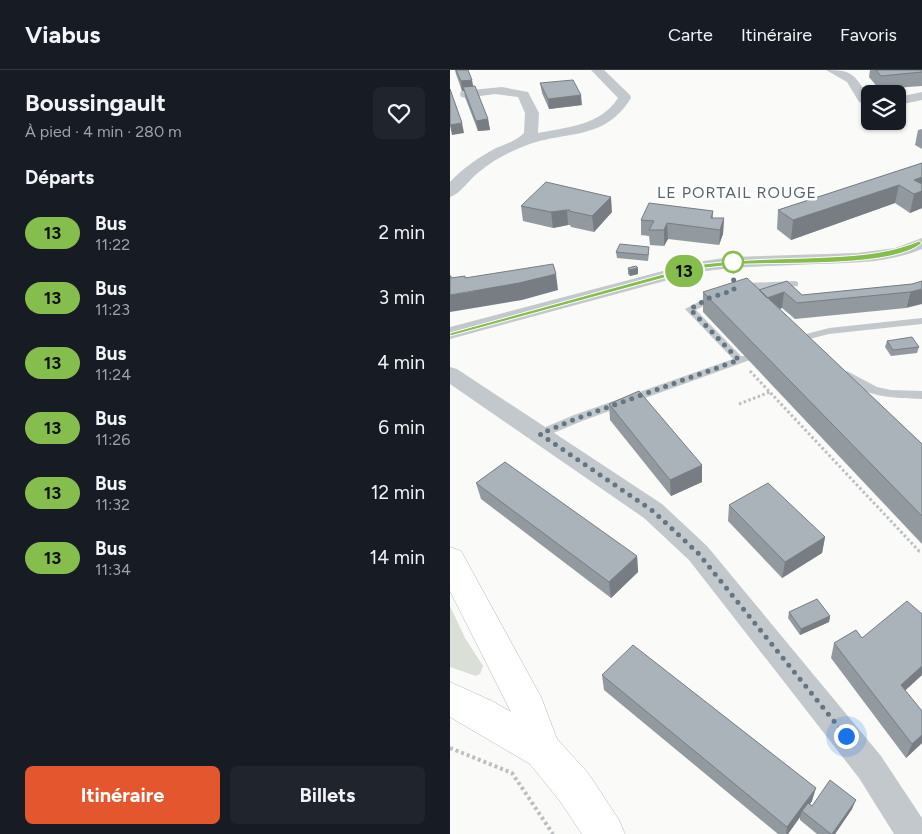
<!DOCTYPE html>
<html lang="fr">
<head>
<meta charset="utf-8">
<style>
  body { margin:0; font-family:Figtree,sans-serif; background:#20242c; color:#f1f3f6; height:100vh; display:flex; flex-direction:column; font-size:19px; white-space:nowrap }
  * { box-sizing:border-box; margin:0 }
  p { font-size:16px; color:#9ea1a6 }
  .icon { flex:none; width:28px; height:28px; fill:none; stroke:currentColor; stroke-width:2; stroke-linecap:round; stroke-linejoin:round }
  .map { position:relative; flex:1; overflow:hidden }
  .details { display:flex; flex-direction:column; background:#171b24; width:450px }
  .details>* { flex:none }
  .badge { padding:0 10px; border-radius:16px; font-size:18px; line-height:32px }
  .fabs { position:absolute; left:411px; top:15px; display:grid; gap:10px }
  .fabs a { display:grid; place-items:center; width:45px; height:45px; border-radius:8px; background:#171b24; box-shadow:0 1px 4px #0004; font-size:25px }
  .you { position:absolute; width:25px; height:25px; margin:-12px; border:4px solid #fff; border-radius:50%; background:#1a73e8; box-shadow:0 0 0 8px #1a73e833 }
  .map>.badge { position:absolute; translate:-50% -50%; box-shadow:0 0 0 2px #fff }
  h2 { padding:0 25px; font-size:19px; line-height:45px }
  .round { display:grid; place-items:center; flex:none; width:52px; height:52px; border-radius:8px; background:#20242c }
  .headline { display:flex; align-items:center; justify-content:space-between; height:85px; padding:0 25px }
  h1 { font-size:24px; font-weight:700; line-height:38px }
  .action { display:flex; gap:10px; margin-top:auto; padding:10px 25px }
  .action a { flex:1; height:58px; border-radius:8px; background:#e4572e; color:#fff; font-size:20px; font-weight:700; line-height:58px; text-align:center }
  .action a+a { background:#20242c; color:#f1f3f6 }
  ul { padding:0; list-style:none }
  li { display:flex; align-items:center; gap:15px; height:65px; padding:0 25px }
  li div { flex:1 }
  li b { display:block; font-size:19px }
  li em { font-style:normal }
  li .badge { min-width:55px; font-weight:700; text-align:center }
  header { display:flex; align-items:center; gap:30px; box-sizing:border-box; height:70px; padding:0 25px; background:#171b24; border-bottom:1px solid #363941 }
  header strong { font-size:24px }
  nav { display:flex; gap:28px; margin-inline-start:auto; font-size:18px }
  main { display:flex; flex:1; min-height:0 }
  .map>svg:first-child { display:block }
  .green { fill:#dadfd7 }
  .lines { fill:none; stroke-linecap:round; stroke-linejoin:round }
  .secondary-casing { stroke:#b3babf; stroke-width:1 }
  .path-far1 { stroke:#bbbfc2; stroke-width:3; stroke-dasharray:2.5 2.5; stroke-linecap:butt }
  .path { stroke:#bbbfc2; stroke-width:4; stroke-dasharray:3 3; stroke-linecap:butt }
  .lane { fill:#c3c8cc; fill-rule:evenodd }
  .street { fill:#c3c8cc; fill-rule:evenodd }
  .secondary { fill:#fff; fill-rule:evenodd }
  .wall { fill:#929a9f }
  .shaded-wall { fill:#777d82 }
  .building { fill:#aab3b9; stroke:#777d82 }
  .line { fill:#85be4c; stroke:#fff }
  .walk { stroke:#657683; stroke-width:5; stroke-dasharray:0 9 }
  .stop-dot { fill:#fff; stroke:#85be4c; stroke-width:2.5 }
  .labels { text-anchor:middle; dominant-baseline:central; stroke-width:5; stroke-linejoin:round; paint-order:stroke }
  .far-neighbourhood-label { font-size:16px; letter-spacing:1px; fill:#57646e; stroke:#fff }
</style>
</head>
<body>
<header>
<strong>Viabus</strong>
<nav><a>Carte</a><a>Itinéraire</a><a>Favoris</a></nav>
</header>
<main>
<section class="details">
<div class="headline"><div><h1>Boussingault</h1><p>À pied · 4 min · 280 m</p></div><a class="round"><svg class="icon" aria-label="heart" viewBox="0 0 24 24"><path d="M12 20l-8-8c-3-5 5-10 8-4 3-6 11-1 8 4z"/></svg></a></div>
<h2>Départs</h2>
<ul>
<li><span class="badge" style="background:#85be4c;color:#111">13</span><div><b>Bus</b><p>11:22</p></div><em>2 min</em></li>
<li><span class="badge" style="background:#85be4c;color:#111">13</span><div><b>Bus</b><p>11:23</p></div><em>3 min</em></li>
<li><span class="badge" style="background:#85be4c;color:#111">13</span><div><b>Bus</b><p>11:24</p></div><em>4 min</em></li>
<li><span class="badge" style="background:#85be4c;color:#111">13</span><div><b>Bus</b><p>11:26</p></div><em>6 min</em></li>
<li><span class="badge" style="background:#85be4c;color:#111">13</span><div><b>Bus</b><p>11:32</p></div><em>12 min</em></li>
<li><span class="badge" style="background:#85be4c;color:#111">13</span><div><b>Bus</b><p>11:34</p></div><em>14 min</em></li>
</ul>
<div class="action"><a>Itinéraire</a><a>Billets</a></div>
</section>
<div class="map">
<svg width="472" height="764" viewBox="0 0 472 764">
  <rect width="100%" height="100%" fill="#fafaf8"/>
  <path class="green" d="M0 536 15 568 33 596 30 604 26 606 0 597Z"/>
  <g class="lines">
    <defs>
      <path id="secondary" d="M0 477 11 481 91 627 107 669 138 703 169 750 175 764H132L110 731 80 694 0 647V612L42 631 61 642 0 521Z"/>
    </defs>
    <use href="#secondary" class="secondary-casing"/>
    <path class="path-far1" d="M300 301 469 481 472 480
      M289 334 320 322"/>
    <path class="path" d="M0 678 62 703 103 764"/>
    <path class="lane" d="M345 211 348 212V216L289 221 284 218 297 213Z
      M267 222 272 225 270 227 246 240 291 286H300L301 288 300 290 132 351 94 367H86L84 364 86 361 124 345 283 289 235 239Z
      M472 248V254L379 264 344 273 339 270 341 268 379 258Z
      M397 301 427 317 441 320 472 321V329C445 328 410 328 392 304Z"/>
    <path class="street" d="M141 0H154L180 25 181 28C153 73 115 59 72 77 57 83 42 91 29 102 19 109 11 124 0 127V112C13 98 29 87 46 78 56 74 66 71 74 63L75 43 68 27 45 24 16 28 11 27 10 24 11 21 52 17 78 22 89 43 88 63C117 57 150 56 168 28Z
      M376 0C398 0 404 2 415 22 418 28 420 28 420 36L409 32 397 12Z
      M472 22V30L448 35V27Z
      M472 168V179C438 193 403 193 367 194 327 196 287 196 248 202L0 269V257L247 192 281 187 407 183 445 178Z
      M0 297 7 299 212 434 257 476 431 686 472 748V764H444L409 708 239 490 194 448 0 314Z"/>
    <use href="#secondary" class="secondary"/>
  </g>
  <path class="wall" d="M5 0H18L23 16 38 49 40 60 28 61 15 27 14 21H12L6 4Z
    M420 0H472V16L429 19 419 7Z
    M90 13 132 35 99 39 92 23Z
    M472 59V79L465 75 468 60Z
    M472 93V138L460 143 445 133 341 170 327 159 328 140Z
    M71 136 162 142 144 162 121 157 120 155H118L103 158 73 151Z
    M263 141V148H274L273 164 269 175 218 169 214 176 200 175 199 166 191 165V150Z
    M166 182 199 183 198 191 167 188Z
    M178 198 188 204 180 206 178 204Z
    M337 211 352 225 462 214 456 238 345 249 332 238 329 239 472 374V474L253 242V222L309 220Z
    M437 271 469 277 467 283 441 286 435 277Z
    M159 334 252 412 221 426 160 350Z
    M26 413 187 486 188 502 161 528 31 429Z
    M279 435 375 467 372 483 332 508 278 451Z
    M339 542 380 546 379 552 350 565 338 548Z
    M472 544V605L455 620 472 673 456 688 381 588 384 573 412 568Z
    M152 605 362 731 360 734 362 736 402 739 385 764H367L350 750V747L338 764H328L154 620Z"/>
  <path class="shaded-wall" d="M22 10 24 20 13 17 14 21H12L11 11Z
    M131 25 132 35 99 39 98 29Z
    M38 49 40 60 28 61 26 51Z
    M12 53 14 63 2 65 0 55Z
    M472 107V138L460 143 464 124V110Z
    M449 115 445 133 341 170 343 150Z
    M161 127 162 142 144 162 142 146Z
    M117 140 118 155 103 158 101 142Z
    M274 148 273 164 269 175 270 160Z
    M217 153 218 169 214 176V160Z
    M188 198V204L180 206 179 200Z
    M106 204 108 220 72 230 0 242V225L19 222Z
    M472 219V234L456 238 460 222Z
    M334 222 332 238 313 245 314 229Z
    M252 395V412L221 426 220 410Z
    M375 467 372 483 332 508 335 492Z
    M187 486 188 502 161 528 159 512Z
    M380 546 379 552 350 565 351 559Z
    M472 596V605L445 630 451 615Z
    M472 665V673L456 688 462 674Z
    M366 718 362 731 354 742 352 741 350 747 338 764H336L337 757Z
    M406 730 402 739 385 764H382Z"/>
  <path class="building" d="M6 0H18L22 10 11 11Z
    M426 0H472V2L431 6Z
    M123 10 131 25 98 29 90 13Z
    M25 16 38 49 26 51 13 17Z
    M0 19 12 53 0 55Z
    M472 93V107L464 110 472 114V121L464 124 449 115 343 150 328 140Z
    M96 112 161 127 142 146 119 141 120 140H117L101 142 71 136Z
    M199 133 263 141 261 148H274L270 160 217 153 214 160H199L204 151 191 150Z
    M170 174 199 177 198 185 166 182Z
    M103 194 106 204 69 213 0 225V206H1V208L15 206V208Z
    M186 196 188 198 179 200 178 198Z
    M297 208 472 374V446L253 222Z
    M337 211 352 225 462 214 472 211V219L460 222 347 233 334 222 317 228 309 220Z
    M462 267 469 277 443 280 437 271Z
    M189 321 252 395 220 410 159 334Z
    M55 392 187 486 159 512 26 413Z
    M318 413 375 467 335 492 279 435Z
    M367 529 380 546 351 559 339 542Z
    M457 531 472 544V596L451 615 472 641V665L462 674 384 573 406 560 412 568Z
    M183 575 366 718 337 757 152 605Z
    M380 710 406 730 382 764H381L352 741 358 733 362 736Z"/>
  <path class="line" d="M469 171 472 173C442 199 327 191 281 195 270 196 258 198 247 199L0 266V263L246 195C283 190 320 189 357 188 397 186 432 186 469 171Z"/>
  <g class="lines">
    <path class="walk" d="M283 192 284 220 259 228 240 239 289 290 128 348 90 364 203 441 248 483 396 666"/>
  </g>
  <circle class="stop-dot" cx="283" cy="192" r="10"/>
  <g class="labels">
    <g class="far-neighbourhood-label">
      <text x="287" y="122">LE PORTAIL ROUGE</text>
    </g>
  </g>
</svg>
<div class="fabs">
<a><svg class="icon" aria-label="layers" viewBox="0 0 24 24"><path d="M12 4l9 5-9 5-9-5zM3 14l9 5 9-5"/></svg></a>
</div>
<div class="you" style="left:396px;top:666px"></div>
<b class="badge" style="left:234px;top:201px;background:#85be4c;color:#111">13</b>
</div>
</main>
</body>
</html>
